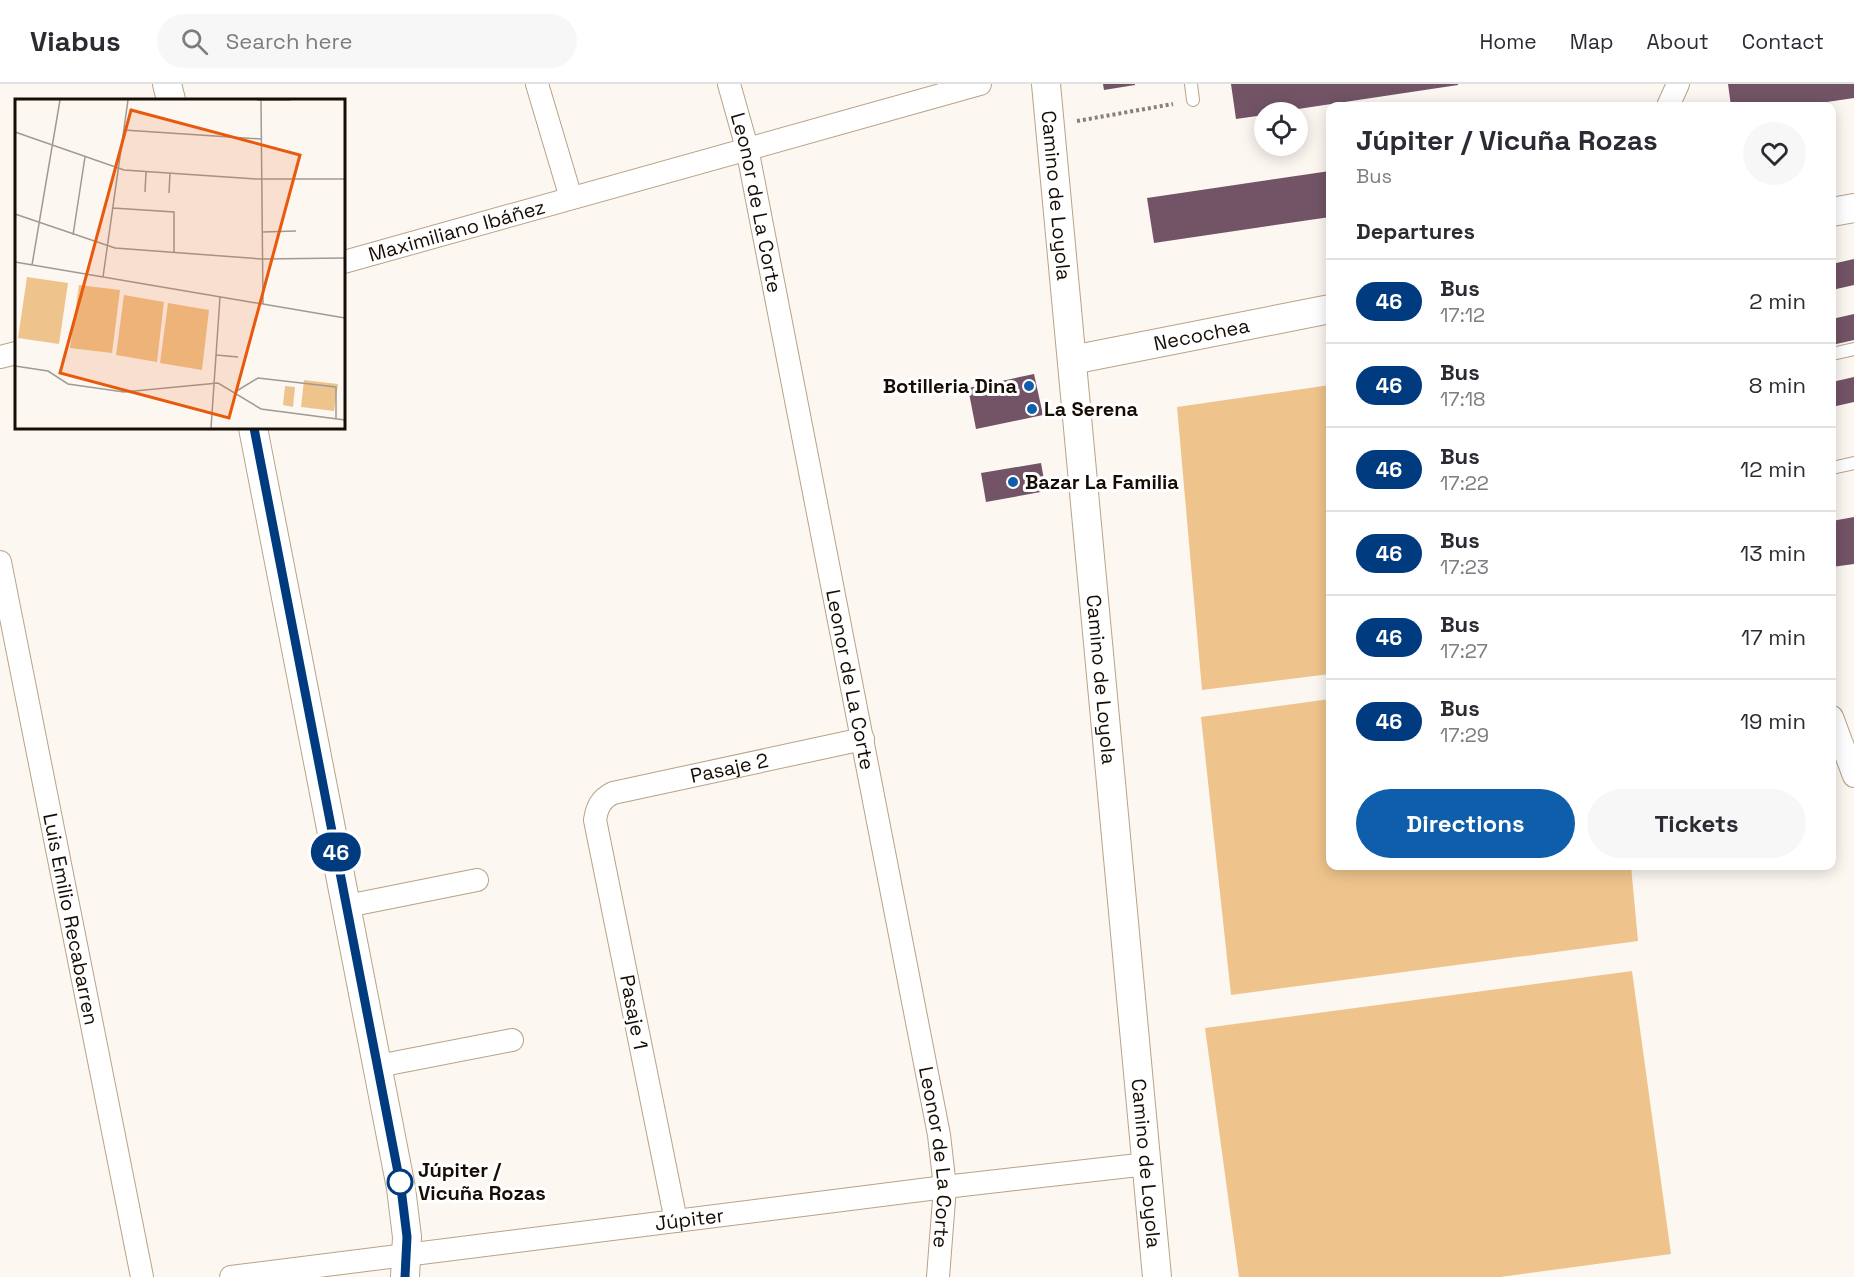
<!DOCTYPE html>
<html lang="en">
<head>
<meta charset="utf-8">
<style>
  body { margin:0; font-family:"Space Grotesk",sans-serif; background:#f7f7f7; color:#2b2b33; height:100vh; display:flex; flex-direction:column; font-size:22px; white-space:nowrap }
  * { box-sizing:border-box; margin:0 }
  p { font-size:20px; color:#7c7c81 }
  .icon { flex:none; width:33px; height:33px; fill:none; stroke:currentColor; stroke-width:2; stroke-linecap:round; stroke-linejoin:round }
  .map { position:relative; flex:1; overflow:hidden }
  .sheet { position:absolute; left:1326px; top:18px; width:510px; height:768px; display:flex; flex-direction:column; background:#fff; border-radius:12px; box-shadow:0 3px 15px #0003 }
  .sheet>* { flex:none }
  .badge { padding:0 12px; border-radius:20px; font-size:21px; line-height:39px }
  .tools { position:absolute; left:1254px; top:18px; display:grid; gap:12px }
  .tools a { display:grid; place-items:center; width:54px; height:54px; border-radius:50%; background:#fff; box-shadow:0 3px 15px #0003; font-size:30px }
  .map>.badge { position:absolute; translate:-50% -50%; box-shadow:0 0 0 3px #fff }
  h2 { padding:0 30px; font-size:22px; line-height:54px }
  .round { display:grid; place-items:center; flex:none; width:63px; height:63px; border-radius:32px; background:#f7f7f7 }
  .head { display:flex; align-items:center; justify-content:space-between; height:102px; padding:0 30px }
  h1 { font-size:28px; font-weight:600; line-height:45px }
  .cta { display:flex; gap:12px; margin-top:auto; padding:12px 30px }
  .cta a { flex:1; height:69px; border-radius:36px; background:#0e5eac; color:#fff; font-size:24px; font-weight:600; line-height:69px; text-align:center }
  .cta a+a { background:#f7f7f7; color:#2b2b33 }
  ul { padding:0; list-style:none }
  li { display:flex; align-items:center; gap:18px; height:84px; padding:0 30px; border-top:2px solid #e1e1e2 }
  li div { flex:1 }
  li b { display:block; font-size:22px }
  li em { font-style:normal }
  li .badge { min-width:66px; font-weight:700; text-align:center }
  header { display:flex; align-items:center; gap:36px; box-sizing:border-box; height:84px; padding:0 30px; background:#fff; border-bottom:2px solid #e1e1e2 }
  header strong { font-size:28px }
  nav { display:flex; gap:33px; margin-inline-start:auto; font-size:21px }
  .search { width:420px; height:54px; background:#f7f7f7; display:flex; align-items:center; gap:15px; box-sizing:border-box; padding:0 21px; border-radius:33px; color:#7c7c81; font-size:22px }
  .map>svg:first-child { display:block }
  .green { fill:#efc48c }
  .building { fill:#725466 }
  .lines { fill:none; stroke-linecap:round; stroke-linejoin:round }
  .service-casing { stroke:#b9a286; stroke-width:14 }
  .minor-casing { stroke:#b9a286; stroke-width:24 }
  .tertiary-casing { stroke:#b9a286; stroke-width:30 }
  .path { stroke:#878079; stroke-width:4; stroke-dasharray:3 3; stroke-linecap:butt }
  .service { stroke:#fff; stroke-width:12 }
  .minor { stroke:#fff; stroke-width:22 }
  .tertiary { stroke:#fff; stroke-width:28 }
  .line-casing { stroke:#fff; stroke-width:14 }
  .line { stroke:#003b80; stroke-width:9 }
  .poi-dot { fill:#0e5eac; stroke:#fff; stroke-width:2 }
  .stop-dot { fill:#fff; stroke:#003b80; stroke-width:3 }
  .labels { text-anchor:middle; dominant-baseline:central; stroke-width:6; stroke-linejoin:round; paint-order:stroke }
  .street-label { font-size:20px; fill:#160e05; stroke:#fff }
  .poi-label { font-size:20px; font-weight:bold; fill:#160e05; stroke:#fff; text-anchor:start }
  .stop-label { font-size:20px; font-weight:bold; fill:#160e05; stroke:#fff; text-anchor:start }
  .inset-road { fill:none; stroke:#a09a93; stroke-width:1.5 }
  .view { fill:#e8590c; fill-opacity:0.15; stroke:#e8590c; stroke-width:3 }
  .inset-edge { fill:none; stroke:#160e05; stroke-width:3 }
</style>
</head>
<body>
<header>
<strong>Viabus</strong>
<div class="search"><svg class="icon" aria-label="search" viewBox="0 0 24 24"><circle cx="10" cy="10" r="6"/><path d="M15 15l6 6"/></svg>Search here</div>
<nav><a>Home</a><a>Map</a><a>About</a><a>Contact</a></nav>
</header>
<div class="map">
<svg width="1854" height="1193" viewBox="0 0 1854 1193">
  <rect width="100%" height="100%" fill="#fcf7f1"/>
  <path class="green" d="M1330 301V590L1202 606 1177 323Z
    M1330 615V782H1631L1638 857 1231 911 1201 633Z
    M1632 887 1671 1170 1500 1193H1239L1205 944Z"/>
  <path class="building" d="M1103 0H1135V1L1104 6Z
    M1231 0H1458V1L1278 28H1264V31L1236 35Z
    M1728 0H1854V14L1800 22H1731Z
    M1330 87V133L1154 159 1147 114Z
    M1854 175V201L1832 206V180Z
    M1854 230V256L1832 261V235Z
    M1034 290 1043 331 976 345 968 304Z
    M1854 293V318L1832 323V298Z
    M1041 379 1046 407 986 418 981 389Z
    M1854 433V480L1832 483V437Z"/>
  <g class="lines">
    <defs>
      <path id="service" d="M1191 0 1193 16
        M1832 270 1854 265
        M1832 384 1854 379"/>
      <g id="minor">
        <path d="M537 0 571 114"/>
        <path id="s1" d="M729 0 747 64 939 1051 945 1103 938 1193"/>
        <path d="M1668 22 1678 0"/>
        <path id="s2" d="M344 178 980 0"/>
        <path d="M0 273 16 269"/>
        <path id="s3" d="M0 478 142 1193"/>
        <path d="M1832 633 1854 692"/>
        <path d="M347 822 477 796"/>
        <path d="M378 982 512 956"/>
        <path id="s4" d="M676 1137 595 736C597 723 601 715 613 709L863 655"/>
        <path id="s5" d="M231 1193 945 1103 1147 1080"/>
      </g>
      <g id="tertiary">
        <path d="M167 0 171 16"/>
        <path id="s6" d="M1046 0 1157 1193"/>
        <path d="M1832 128 1854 124"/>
        <path id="s7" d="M1072 276 1330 225"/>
        <path d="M253 344 401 1104 407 1153 405 1193"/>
      </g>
    </defs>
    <use href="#service" class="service-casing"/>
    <use href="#minor" class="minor-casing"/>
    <use href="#tertiary" class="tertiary-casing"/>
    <path class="path" d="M1077 37 1173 20"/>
    <use href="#service" class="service"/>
    <use href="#minor" class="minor"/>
    <use href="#tertiary" class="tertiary"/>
  </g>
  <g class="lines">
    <defs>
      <path id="line" d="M254 344 401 1104 407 1153 405 1193"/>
    </defs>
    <use href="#line" class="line-casing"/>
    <use href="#line" class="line"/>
  </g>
  <g class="poi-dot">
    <circle cx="1029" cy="302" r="6"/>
    <circle cx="1032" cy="325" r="6"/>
    <circle cx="1013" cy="398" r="6"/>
  </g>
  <circle class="stop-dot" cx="400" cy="1098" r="12"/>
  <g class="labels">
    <g class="street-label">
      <text stroke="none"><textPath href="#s6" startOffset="112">Camino de Loyola</textPath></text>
      <text stroke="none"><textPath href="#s1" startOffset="122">Leonor de La Corte</textPath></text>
      <text stroke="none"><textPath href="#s2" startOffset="117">Maximiliano Ibáñez</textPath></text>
      <text stroke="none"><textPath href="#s7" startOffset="132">Necochea</textPath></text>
      <text stroke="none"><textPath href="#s1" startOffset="608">Leonor de La Corte</textPath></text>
      <text stroke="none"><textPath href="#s6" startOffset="598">Camino de Loyola</textPath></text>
      <text stroke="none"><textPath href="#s4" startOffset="562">Pasaje 2</textPath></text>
      <text stroke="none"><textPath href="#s3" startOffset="364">Luis Emilio Recabarren</textPath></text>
      <text transform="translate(634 928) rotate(79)">Pasaje 1</text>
      <text stroke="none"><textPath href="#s1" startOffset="1094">Leonor de La Corte</textPath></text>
      <text stroke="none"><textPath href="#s6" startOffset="1084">Camino de Loyola</textPath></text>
      <text stroke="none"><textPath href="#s5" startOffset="462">Júpiter</textPath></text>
    </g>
    <g class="poi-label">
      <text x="1017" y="302" text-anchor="end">Botilleria Dina</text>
      <text x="1044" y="325">La Serena</text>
      <text x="1025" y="398">Bazar La Familia</text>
    </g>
    <g class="stop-label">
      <text x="418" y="1086">Júpiter /<tspan x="418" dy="23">Vicuña Rozas</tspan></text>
    </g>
  </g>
  <g transform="translate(15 15)">
    <rect width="330" height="330" fill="#fcf7f1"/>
    <path d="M12 178 53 184 44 245 3 239ZM64 186 105 191 97 254 55 249ZM109 196 149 203 142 263 101 256ZM153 204 194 211 187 271 145 264ZM289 281 323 285 319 312 286 308ZM270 287 280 288 278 308 268 306Z" fill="#efc48c"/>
    <path class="inset-road" d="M242 1H276M246 1 248 205M109 31 246 40M0 33 109 71 241 80H330M130 93 131 73M154 94 155 74M98 109 159 113V154M0 115 100 149 247 160 330 159M247 133 281 132M58 136 70 58M0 163 330 219M17 166 45 1M88 178 113 1M201 256 223 258M0 267 33 272 53 285 109 293 203 284 246 310 330 321M220 293 243 279 321 288V319M196 329 205 198"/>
    <path class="view" d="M116 11 285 56 214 319 45 274Z"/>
    <rect width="330" height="330" class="inset-edge"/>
  </g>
</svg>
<div class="tools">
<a><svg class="icon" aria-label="locate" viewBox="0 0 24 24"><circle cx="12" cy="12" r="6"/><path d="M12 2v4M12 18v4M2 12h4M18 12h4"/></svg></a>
</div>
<b class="badge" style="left:336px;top:768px;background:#003b80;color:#fff">46</b>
<section class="sheet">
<div class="head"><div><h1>Júpiter / Vicuña Rozas</h1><p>Bus</p></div><a class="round"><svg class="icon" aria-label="heart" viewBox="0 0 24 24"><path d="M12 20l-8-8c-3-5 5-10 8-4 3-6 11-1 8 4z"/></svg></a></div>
<h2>Departures</h2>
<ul>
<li><span class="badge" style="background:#003b80;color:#fff">46</span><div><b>Bus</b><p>17:12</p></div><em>2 min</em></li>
<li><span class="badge" style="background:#003b80;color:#fff">46</span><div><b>Bus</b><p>17:18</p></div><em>8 min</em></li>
<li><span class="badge" style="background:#003b80;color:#fff">46</span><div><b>Bus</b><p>17:22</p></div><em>12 min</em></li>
<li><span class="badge" style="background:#003b80;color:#fff">46</span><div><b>Bus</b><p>17:23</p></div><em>13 min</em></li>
<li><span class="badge" style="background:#003b80;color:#fff">46</span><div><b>Bus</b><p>17:27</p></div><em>17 min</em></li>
<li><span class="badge" style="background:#003b80;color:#fff">46</span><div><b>Bus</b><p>17:29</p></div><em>19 min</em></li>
</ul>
<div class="cta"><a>Directions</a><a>Tickets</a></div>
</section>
</div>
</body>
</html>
